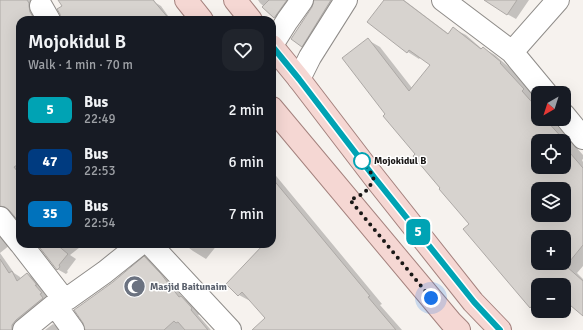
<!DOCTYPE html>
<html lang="en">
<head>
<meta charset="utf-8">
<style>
  body { margin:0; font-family:Signika,sans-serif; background:#20242c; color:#f1f3f6; height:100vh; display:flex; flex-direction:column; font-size:15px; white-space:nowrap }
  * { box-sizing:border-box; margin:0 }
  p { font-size:13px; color:#9ea1a6 }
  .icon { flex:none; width:22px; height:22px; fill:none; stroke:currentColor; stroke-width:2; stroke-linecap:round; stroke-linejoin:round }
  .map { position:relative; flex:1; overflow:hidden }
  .sheet { position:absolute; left:16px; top:16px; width:260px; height:232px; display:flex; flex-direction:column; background:#171b24; border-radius:12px; box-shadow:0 4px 16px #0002 }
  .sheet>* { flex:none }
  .badge { padding:0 8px; border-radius:6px; font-size:14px; line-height:26px }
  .needle { width:26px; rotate:219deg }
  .controls { position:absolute; left:531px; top:86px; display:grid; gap:8px }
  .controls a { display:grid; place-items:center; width:40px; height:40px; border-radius:8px; background:#171b24; box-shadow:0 4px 16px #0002; font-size:20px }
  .you { position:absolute; width:20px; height:20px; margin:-10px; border:3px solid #fff; border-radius:50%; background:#1a73e8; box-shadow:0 0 0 6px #1a73e833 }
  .map>.badge { position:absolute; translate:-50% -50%; box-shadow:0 0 0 2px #fff }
  .round { display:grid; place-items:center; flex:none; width:42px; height:42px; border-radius:12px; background:#20242c }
  .head { display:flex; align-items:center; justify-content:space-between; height:68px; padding:0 12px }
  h1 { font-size:19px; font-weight:600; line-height:30px }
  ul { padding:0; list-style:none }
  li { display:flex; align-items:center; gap:12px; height:52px; padding:0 12px }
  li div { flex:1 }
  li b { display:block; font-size:15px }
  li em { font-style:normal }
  li .badge { min-width:44px; font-weight:700; text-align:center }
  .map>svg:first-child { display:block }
  .shadow { fill:#0003; fill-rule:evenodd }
  .building { fill:#d7d3cf; stroke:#ada9a6; fill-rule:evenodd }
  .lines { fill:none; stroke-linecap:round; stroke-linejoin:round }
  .minor-casing { stroke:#8f8c89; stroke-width:24 }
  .major-casing { stroke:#a4827e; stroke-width:24 }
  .minor { stroke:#fff; stroke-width:22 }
  .major { stroke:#f5d7d3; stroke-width:22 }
  .line-casing { stroke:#fff; stroke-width:9 }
  .line { stroke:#00a3b4; stroke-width:6 }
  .walk { stroke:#191716; stroke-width:4; stroke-dasharray:0 7.2 }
  .stop-dot { fill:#fff; stroke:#00a3b4; stroke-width:2 }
  .labels { text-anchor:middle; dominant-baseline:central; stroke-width:3; stroke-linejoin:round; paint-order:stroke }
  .stop-label { font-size:10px; font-weight:bold; fill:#191716; stroke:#fff; text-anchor:start }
  .worship-label { font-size:10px; font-weight:bold; fill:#5b616d; stroke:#fff; text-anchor:start }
</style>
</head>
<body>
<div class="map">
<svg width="583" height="330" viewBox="0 0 583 330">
  <rect width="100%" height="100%" fill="#f6f2ee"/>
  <path class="shadow" d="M0 0H31L37 8 40 20H20V222L11 210H7L0 214Z
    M66 0H154L156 3 161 6 171 20H62L63 6Z
    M258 0H296L282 21 275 17 260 3Z
    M319 0H348L315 53 302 46Z
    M385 0H404L449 34 454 29 466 35 482 49 483 48 495 55 512 70 536 96 533 98 538 104V119H551L583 155V159L582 160 583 162V266L577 273 583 279V315L564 299V285H538V311H545L543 314 531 307 465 229 470 225 442 188 387 114 368 40 380 47 412 88 432 65 421 57 419 59 408 52ZM538 141H564V167H538ZM538 189H564V215H538ZM538 237H564V263H538Z
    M491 0H529L516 19 507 14Z
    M272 171 382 304 380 305 402 330H260L267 318 252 302 239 295 265 244H272Z
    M0 233 10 245 0 253Z
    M38 244H84L70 255 76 259 67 271 68 272 66 274 57 269Z
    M184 244H218L206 259 193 251Z
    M0 253 14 273 20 277 21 279 27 274 36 279 44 290 43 291 50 298 21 330H0Z
    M145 258 153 262 169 280 183 298 189 302 200 314 198 315 211 330H86L113 283Z
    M53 324 61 329 62 330H45Z"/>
  <path class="building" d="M0 0H27L29 3V6L30 12 35 20H20V163L14 167 20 175V223L9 210 5 207 0 206Z
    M58 0H153L170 20H61L60 14 57 9 62 6Z
    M269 0H287L274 18 262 7Z
    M314 0H331L302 47 291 39 312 7Z
    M384 0H403L448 34 453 27 481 49 483 47 501 62 500 63 524 89 522 91 538 109V119H545L565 141H538V167H564V146L583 168V245L566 266 583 281V316L564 300V285H538V299L530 308 463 229 469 224 439 189 440 188 413 156 415 154 383 116 385 114 342 58 368 38 409 91 430 65 409 50 407 53 367 22ZM538 189H564V215H538ZM538 237H564V265L562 263H538Z
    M484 0H517L507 15Z
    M272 178 370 296 368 297 396 330H252L265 318 242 292 238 296 226 284 264 244H272Z
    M37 244H56L68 254 59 265 60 267 57 270Z
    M144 256 161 274 179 297 181 296 192 308 191 310 208 330H185L178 322 176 323 174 321 164 330H85L83 323 74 310 113 282Z
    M0 259 9 273 12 271 17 281 27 273 37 285H35L42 293 40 294 43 298 16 320 12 325V330H0Z"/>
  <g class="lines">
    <defs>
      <path id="minor" d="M443 0 512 52 546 93
        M41 6 49 20
        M272 45 287 21 302 0
        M512 52 558 0
        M299 79 310 57 346 0
        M564 115 583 138
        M0 218 20 243
        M21 244 62 297 67 299 105 272 140 244
        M150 244 230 330
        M55 305 73 330
        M24 330 63 298"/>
      <path id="major" d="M186 0 202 20
        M235 0 251 20
        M272 46 299 79 374 177 473 302 500 330
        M272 108 451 322 459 330"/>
    </defs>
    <use href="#minor" class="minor-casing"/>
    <use href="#major" class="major-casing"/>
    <use href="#minor" class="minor"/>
    <use href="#major" class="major"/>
  </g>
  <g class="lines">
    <defs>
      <path id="line" d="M272 46 299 79 374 177 474 302 500 330"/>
    </defs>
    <use href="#line" class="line-casing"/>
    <use href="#line" class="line"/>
    <path class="walk" d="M362 161 374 177C369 191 364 194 350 200L431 298"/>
  </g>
  <defs>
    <symbol id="mosque-disc" viewBox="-11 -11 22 22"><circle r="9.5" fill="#6b7280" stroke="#fff"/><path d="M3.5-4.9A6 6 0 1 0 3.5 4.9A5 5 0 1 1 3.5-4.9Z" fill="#fff"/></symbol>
  </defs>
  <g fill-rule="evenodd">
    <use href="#mosque-disc" x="122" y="274" width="25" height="25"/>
  </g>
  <circle class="stop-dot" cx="362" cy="161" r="8"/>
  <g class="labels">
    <g class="stop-label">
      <text x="374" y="161">Mojokidul B</text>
    </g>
    <g class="worship-label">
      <text x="150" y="287">Masjid Baitunaim</text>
    </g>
  </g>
</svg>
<div class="controls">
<a><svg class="needle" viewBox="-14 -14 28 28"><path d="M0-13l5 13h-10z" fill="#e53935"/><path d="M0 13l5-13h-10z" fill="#9ea1a6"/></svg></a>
<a><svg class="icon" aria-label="locate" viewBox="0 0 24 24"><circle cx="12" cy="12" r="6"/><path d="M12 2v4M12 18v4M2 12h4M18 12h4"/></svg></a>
<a><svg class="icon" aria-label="layers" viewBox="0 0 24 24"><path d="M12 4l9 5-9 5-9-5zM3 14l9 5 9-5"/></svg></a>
<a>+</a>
<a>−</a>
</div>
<div class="you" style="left:431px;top:298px"></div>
<b class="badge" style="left:418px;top:232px;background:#00a3b4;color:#fff">5</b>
<section class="sheet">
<div class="head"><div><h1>Mojokidul B</h1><p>Walk · 1 min · 70 m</p></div><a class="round"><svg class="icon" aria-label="heart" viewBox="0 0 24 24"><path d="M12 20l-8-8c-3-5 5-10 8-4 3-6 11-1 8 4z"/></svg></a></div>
<ul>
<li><span class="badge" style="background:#00a3b4;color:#fff">5</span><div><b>Bus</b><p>22:49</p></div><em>2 min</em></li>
<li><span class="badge" style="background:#003b80;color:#fff">47</span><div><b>Bus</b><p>22:53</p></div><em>6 min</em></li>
<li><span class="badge" style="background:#0072bc;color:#fff">35</span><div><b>Bus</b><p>22:54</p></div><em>7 min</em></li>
</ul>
</section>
</div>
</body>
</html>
